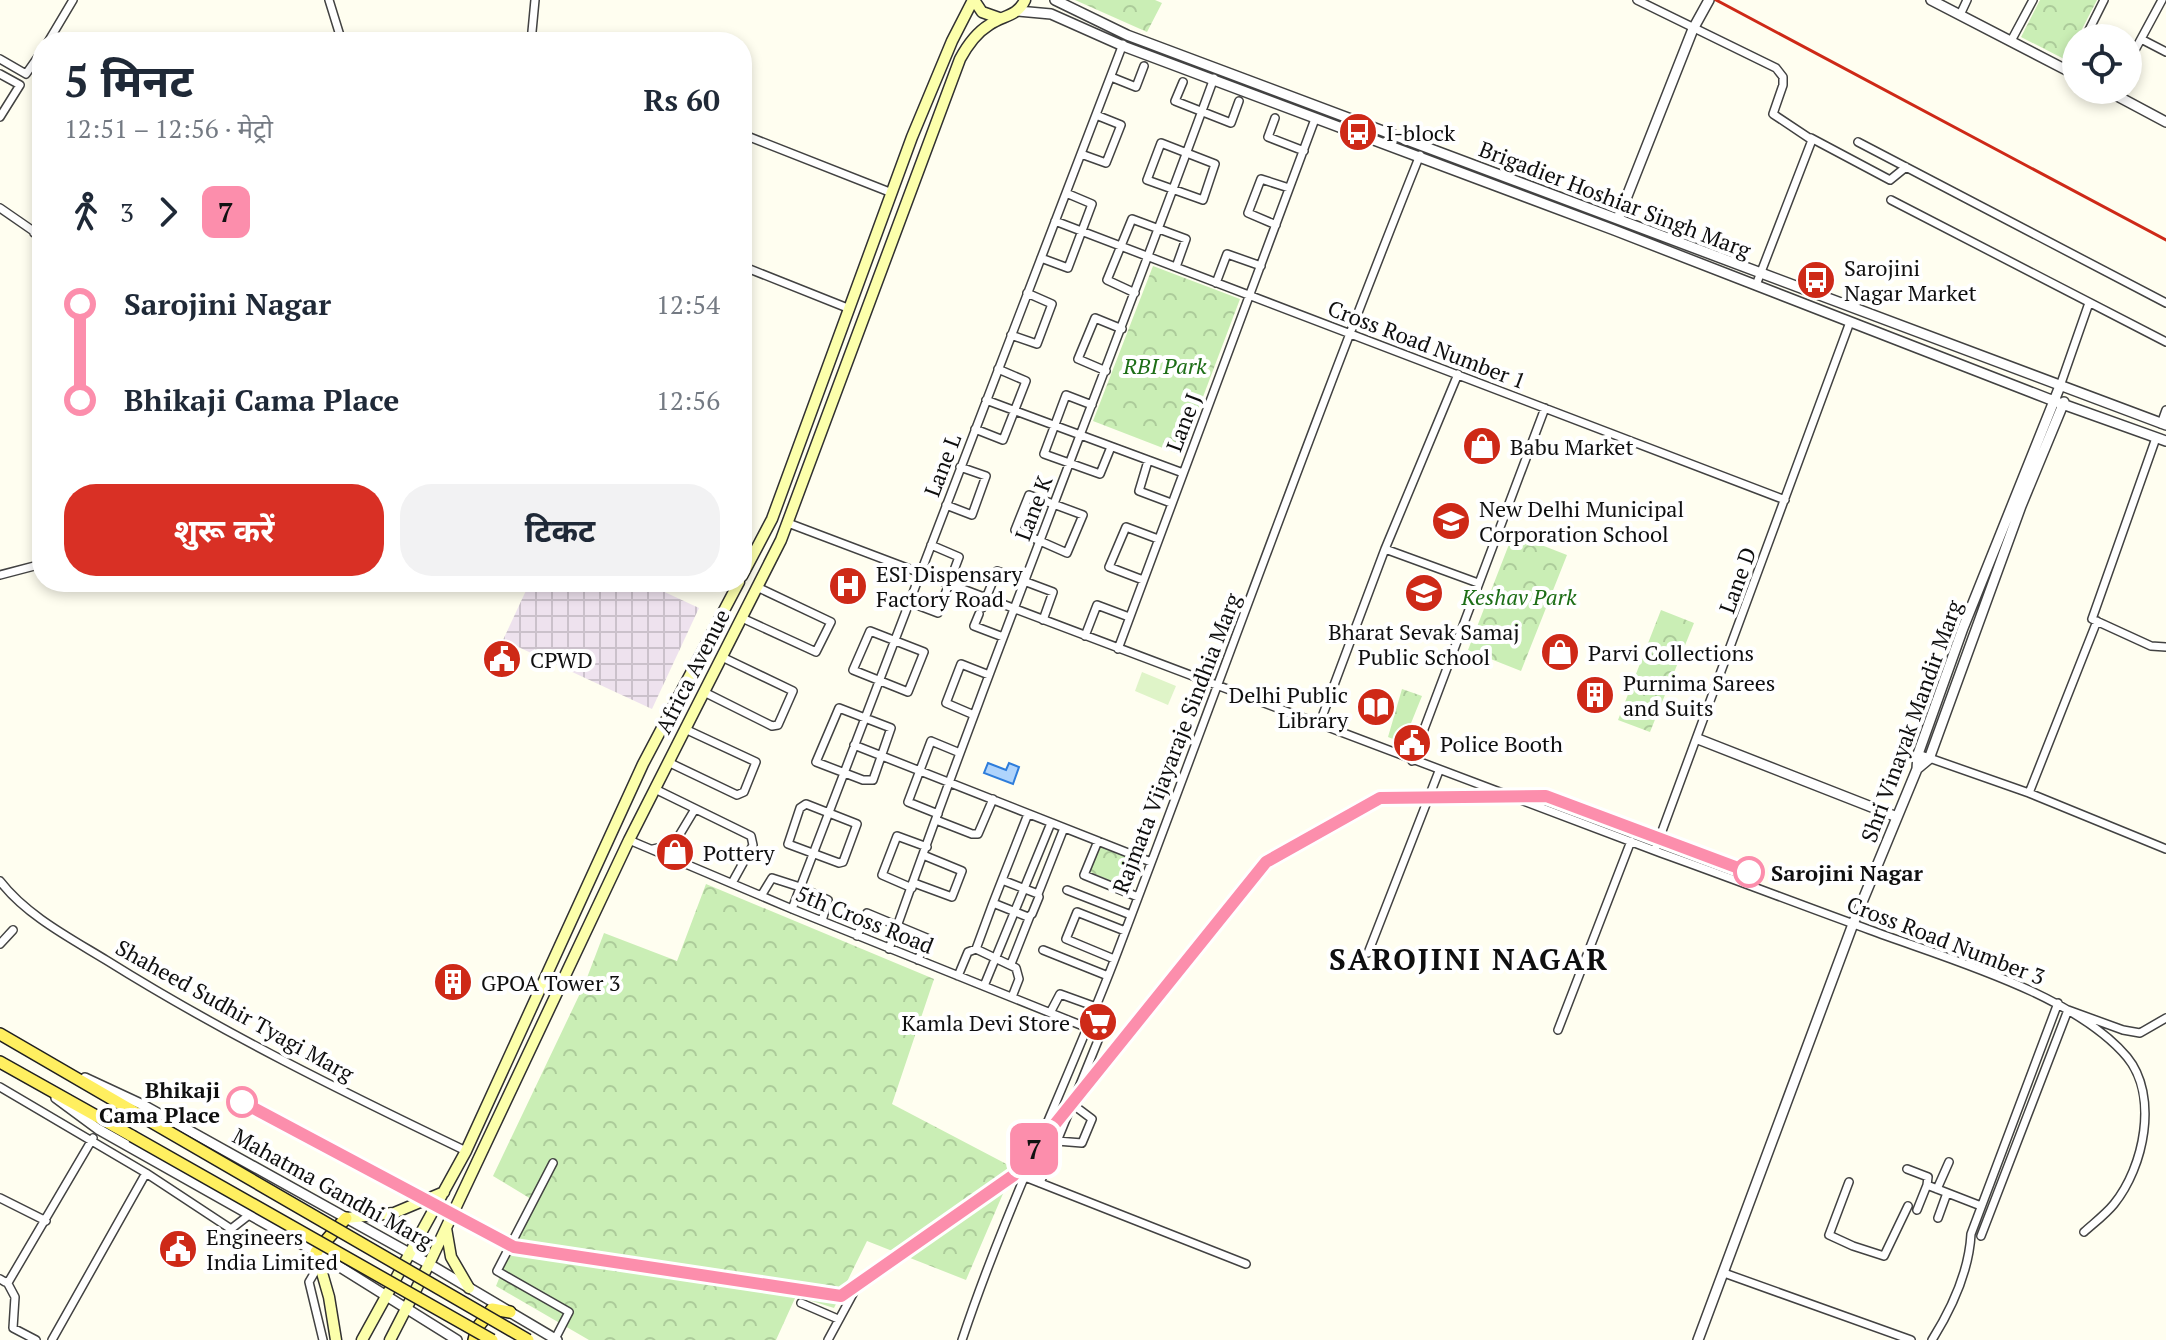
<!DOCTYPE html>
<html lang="hi">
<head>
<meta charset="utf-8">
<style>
  body { margin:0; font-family:"PT Serif","Noto Sans Devanagari",serif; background:#f2f2f3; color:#1f2937; height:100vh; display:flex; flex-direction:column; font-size:30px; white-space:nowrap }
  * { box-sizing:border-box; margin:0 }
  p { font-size:26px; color:#747a83 }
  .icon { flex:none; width:44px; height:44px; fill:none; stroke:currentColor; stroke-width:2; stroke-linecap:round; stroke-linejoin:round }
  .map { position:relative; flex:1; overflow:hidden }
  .details { position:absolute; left:32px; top:32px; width:720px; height:560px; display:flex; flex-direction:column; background:#fff; border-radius:32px; box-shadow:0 4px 12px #0003 }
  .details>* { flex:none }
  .badge { padding:0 16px; border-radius:12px; font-size:28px; line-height:52px }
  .tools { position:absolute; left:2062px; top:24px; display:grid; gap:16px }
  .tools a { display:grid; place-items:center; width:80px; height:80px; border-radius:50%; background:#fff; box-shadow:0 4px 12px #0003; font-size:40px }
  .map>.badge { position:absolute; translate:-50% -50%; box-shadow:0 0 0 4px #fff }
  .legs { display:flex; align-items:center; gap:12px; height:88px; padding:0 32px; font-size:26px }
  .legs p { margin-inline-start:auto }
  .summary { display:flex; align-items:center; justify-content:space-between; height:136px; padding:0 32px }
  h1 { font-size:44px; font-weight:700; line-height:60px }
  .action { display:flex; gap:16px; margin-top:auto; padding:16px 32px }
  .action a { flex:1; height:92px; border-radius:32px; background:#d93025; color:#fff; font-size:32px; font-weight:700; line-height:92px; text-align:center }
  .action a+a { background:#f2f2f3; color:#1f2937 }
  ul { padding:0 32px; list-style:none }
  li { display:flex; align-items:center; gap:28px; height:96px; font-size:30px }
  li i { display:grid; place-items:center; width:12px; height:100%; margin:0 10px; background:currentColor }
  li i::after { content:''; width:20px; height:20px; margin:-10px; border:6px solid; border-radius:50%; background:#fff }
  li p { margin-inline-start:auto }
  li:first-child i { background:linear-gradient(#0000 50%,currentColor 0) }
  li:last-child i { background:linear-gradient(currentColor 50%,#0000 0) }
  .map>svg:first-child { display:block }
  .industrial { fill:url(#industrial-grid) }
  .park { fill:url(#park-crowns) }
  .pitch { fill:#dff4c8 }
  .water { fill:#afd4fc; stroke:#2e7ddb; stroke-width:2 }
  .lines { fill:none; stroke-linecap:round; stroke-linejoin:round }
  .minor-casing { stroke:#424242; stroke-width:10 }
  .tertiary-casing { stroke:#424242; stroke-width:12 }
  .secondary-casing { stroke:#313131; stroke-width:13 }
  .primary-casing { stroke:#202020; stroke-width:14 }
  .minor { stroke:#fff; stroke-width:7 }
  .tertiary { stroke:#fff; stroke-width:9 }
  .secondary { stroke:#fcffab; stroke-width:10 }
  .primary { stroke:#ffef60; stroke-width:11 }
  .rail { stroke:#ce2917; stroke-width:3 }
  .primary-bridge-casing { stroke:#202020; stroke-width:14; stroke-linecap:butt }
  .primary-bridge { stroke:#ffef60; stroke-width:11 }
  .line-1-casing { stroke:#fff; stroke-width:18 }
  .line-1 { stroke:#fc8eac; stroke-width:12 }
  .stop-1-dot { fill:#fff; stroke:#fc8eac; stroke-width:4 }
  .labels { text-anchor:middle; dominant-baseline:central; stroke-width:8; stroke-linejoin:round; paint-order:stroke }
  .poi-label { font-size:22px; fill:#0f0f0f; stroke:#fff; text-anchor:start }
  .street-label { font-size:22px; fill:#0f0f0f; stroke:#fff }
  .park-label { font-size:22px; font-style:italic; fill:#1d6e17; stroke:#fff }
  .stop-label { font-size:22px; font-weight:bold; fill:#0f0f0f; stroke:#fff; text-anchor:start }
  .district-label { font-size:30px; font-weight:bold; letter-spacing:2px; fill:#0f0f0f; stroke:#fff }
</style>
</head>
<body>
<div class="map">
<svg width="2166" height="1340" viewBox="0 0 2166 1340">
  <defs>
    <pattern id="industrial-grid" width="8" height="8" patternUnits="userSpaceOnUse" patternTransform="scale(2)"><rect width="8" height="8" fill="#eee2ee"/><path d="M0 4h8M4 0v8" fill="none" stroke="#cbc1cb"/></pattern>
    <pattern id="park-crowns" width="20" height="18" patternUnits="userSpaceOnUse" patternTransform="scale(2)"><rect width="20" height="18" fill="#caeeb5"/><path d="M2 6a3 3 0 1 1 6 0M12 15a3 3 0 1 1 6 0" fill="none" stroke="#accb9a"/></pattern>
  </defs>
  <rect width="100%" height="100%" fill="#fffef0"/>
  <path class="industrial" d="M530 582H643L699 608 652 709 503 640Z"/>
  <path class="park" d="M1075 0H1155L1162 3 1147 32Z
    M2040 0H2097L2066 60 2021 37Z
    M1153 266 1240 299 1181 455 1093 421Z
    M1513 534 1567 555 1521 671 1468 650Z
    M1661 610 1694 623 1650 732 1618 720Z
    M1402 689 1422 696 1403 743 1388 737Z
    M1100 846 1136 861 1126 887 1090 872Z
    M706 884 934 979 892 1104 1014 1168 966 1280 867 1241 834 1308 796 1296 776 1340H589L496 1286 531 1199 493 1176 585 983 604 933 677 961Z"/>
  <path class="pitch" d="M1142 672 1176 686 1168 705 1135 691Z"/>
  <path class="water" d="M988 763 1006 770 1009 763 1019 767 1013 784 984 773Z"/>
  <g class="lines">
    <defs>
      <path id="minor" d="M329 0 342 42
        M1637 0 1776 68 1783 77V85L1773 114 1812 140 1756 285
        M1960 15 1967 0
        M2085 38 2104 0
        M2141 39 2166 52
        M2011 41 2033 0
        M48 42 73 0
        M531 42 535 0
        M0 59 26 74 42 51
        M2128 63 2162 0
        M2068 70 2076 55
        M0 74 20 85 0 117
        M1111 77 1136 87 1144 66
        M1183 82 1175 101 1231 123 1239 101
        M1275 118 1268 137 1304 151
        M742 134 892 193
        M1811 138 1890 180 1906 167
        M1858 142 2166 303
        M1161 143 1215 164 1203 200 1147 180Z
        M1081 154 1106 163 1121 125 1096 115
        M1891 200 2166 342
        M0 208 42 237
        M1055 221 1785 500
        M1276 225 1248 213 1261 179 1289 188
        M34 233 42 220
        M1041 258 1068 268 1092 204 1066 193
        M742 266 850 309
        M1216 283 1227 254 1261 266
        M1135 293 1107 280 1132 219 1186 239 1176 267
        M1011 335 1037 344 1052 304 1027 293
        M1106 371 1078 359 1095 318 1122 329
        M2060 386 2089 303
        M986 400 1183 473
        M1092 405 1066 395 1044 454 1100 474 1111 447
        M2161 424 2166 410
        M975 429 1003 440 1026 381 998 369
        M2156 438 2092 619 2151 646 2166 647
        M1148 461 1139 491 1171 503
        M1029 495 1083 515 1067 553 1015 530Z
        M946 505 972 515 986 476 960 467
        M788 523C1078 635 1369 745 1661 853 1731 878 1801 905 1870 930 1948 959 2074 994 2127 1057 2159 1096 2144 1167 2114 1204 2106 1214 2094 1223 2084 1232
        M1385 549 1458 374
        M0 575 42 564
        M1143 580 1109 567 1126 527 1158 539
        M909 602 938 613 959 557 931 545
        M982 608 997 571 1053 592 1043 620
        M979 614 974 626 1003 637
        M742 618 816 652 831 622 757 587
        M870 631 924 652 908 692 853 670Z
        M1085 636 1097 605 1129 617
        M1118 649 1315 119
        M704 692 772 726 778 725 793 691 722 657
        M839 708 891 728 873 780H863L816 762Z
        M974 715 946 703 961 664 989 675
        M1319 725 1385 549 1478 583
        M854 745 1151 862
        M1918 754 2029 793 2166 849
        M1412 761 1545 408
        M668 762 737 795 744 792 756 762 685 729
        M655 789 751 836 753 845 732 883
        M2029 793 2097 621
        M806 804 857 824 843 862 839 863 788 844 800 808Z
        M938 814 908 802 931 741 960 753
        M936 820 972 834H978L993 799
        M629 840 792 909 1088 1028
        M1098 841 1084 875 1138 897
        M653 849 674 844 695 809
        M1655 850 1850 322
        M0 881C26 915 70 938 106 960 221 1032 343 1092 466 1151
        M914 883 952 897 962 871 923 855
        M912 888 882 875 897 836 927 847
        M1067 890 1131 915
        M1038 894 1064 828
        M761 896 772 878 800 887 828 900 822 921
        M993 903 1002 880
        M792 909 1123 44
        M857 936 867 913 927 938 918 960
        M0 944 13 930
        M889 949C992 657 1108 369 1214 78
        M976 949 993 903 1028 917 1032 914 1039 897 1038 894 1002 880 1028 814
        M1043 950 1108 976
        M1368 953 1439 771
        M1114 959 1066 939 1077 912 1125 931
        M1011 964 1030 916
        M958 976 968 952 976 949 1016 968 1019 979 1012 997
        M984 986 1051 823
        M1050 1013 1060 994 1096 1007
        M1558 1030 1631 841
        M0 1087 146 1173 231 1229 249 1215
        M1057 1141 1082 1143 1092 1119 1072 1104
        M553 1163 497 1271 569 1312 555 1339
        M1907 1169 1928 1177 1927 1185 1981 1206
        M1025 1177 1246 1264
        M1849 1182 1829 1235 1853 1246 1884 1256 1908 1206
        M1040 1183 1099 1038
        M1937 1189 1949 1162
        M0 1198 46 1221
        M1917 1210 1927 1185
        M1938 1218 1947 1193
        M1981 1236 2068 1010 2123 1030 2140 1033 2166 1018
        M319 1265 309 1282 323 1340
        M1724 1273 1911 1340
        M0 1279 5 1282 9 1281 93 1138
        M7 1282 15 1297 13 1328 36 1340
        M801 1303 838 1319
        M52 1340 146 1173
        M828 1340 855 1290
        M962 1340C1005 1211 1065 1088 1114 961 1216 693 1313 422 1420 155
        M1932 1340C1952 1308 1969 1272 1971 1234L2058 1003"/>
      <path id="tertiary" d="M1055 0 1127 35 2166 425
        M1931 0 2076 75
        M1018 11 1051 14 1123 46 1614 230 2054 401 2166 441
        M2106 90 2166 122
        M1618 219 1693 29 1709 0
        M1698 739 1897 817
        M1917 769 1929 759 2021 506 2064 402
        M85 1078 143 1105 429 1264 557 1340
        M56 1098 98 1129 316 1252 457 1340
        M1698 1340 1853 924 1917 769 1918 754 1963 628 2060 386"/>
      <path id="secondary" d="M974 0 982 12 999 18
        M742 576 772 519 912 137 952 41 973 0
        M346 1218 394 1213 444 1192
        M446 1228 451 1257 469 1288
        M316 1252 329 1297 336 1340
        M362 1340 466 1151 643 764 739 582
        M390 1340 429 1264 629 840 781 540 960 59C967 46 976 33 989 25 1003 15 1017 17 1025 0"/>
      <path id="primary" d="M0 1034 143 1117
        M0 1062 132 1136
        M316 1252 346 1218
        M474 1340 477 1328 492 1309 510 1312"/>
    </defs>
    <use href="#minor" class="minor-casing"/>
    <use href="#tertiary" class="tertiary-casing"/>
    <use href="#secondary" class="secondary-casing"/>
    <use href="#primary" class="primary-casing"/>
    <use href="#minor" class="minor"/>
    <use href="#tertiary" class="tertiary"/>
    <use href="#secondary" class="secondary"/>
    <use href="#primary" class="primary"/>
    <path class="rail" d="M1716 0 2166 240"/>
    <defs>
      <path id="primary-bridge" d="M143 1117 528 1340
        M132 1136 492 1340"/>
    </defs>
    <use href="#primary-bridge" class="primary-bridge-casing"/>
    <use href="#primary-bridge" class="primary-bridge"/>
  </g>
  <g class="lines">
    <defs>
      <path id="line-1" d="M242 1102 514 1247 841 1296 1014 1175 1266 862 1380 798 1546 796 1749 872"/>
    </defs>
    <use href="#line-1" class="line-1-casing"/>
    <use href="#line-1" class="line-1"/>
  </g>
  <defs>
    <symbol id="bus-disc" viewBox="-11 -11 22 22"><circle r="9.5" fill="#ce2917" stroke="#fff"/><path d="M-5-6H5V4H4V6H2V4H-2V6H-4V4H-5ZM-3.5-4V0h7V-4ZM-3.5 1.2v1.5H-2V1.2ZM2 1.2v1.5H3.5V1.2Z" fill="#fff"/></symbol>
    <symbol id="shop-disc" viewBox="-11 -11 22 22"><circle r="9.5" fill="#ce2917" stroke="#fff"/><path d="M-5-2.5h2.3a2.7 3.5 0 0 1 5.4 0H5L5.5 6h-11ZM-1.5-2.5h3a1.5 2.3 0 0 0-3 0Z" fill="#fff"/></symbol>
    <symbol id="school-disc" viewBox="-11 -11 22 22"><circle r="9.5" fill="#ce2917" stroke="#fff"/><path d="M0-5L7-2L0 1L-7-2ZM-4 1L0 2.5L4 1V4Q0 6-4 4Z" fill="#fff"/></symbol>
    <symbol id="hospital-disc" viewBox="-11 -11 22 22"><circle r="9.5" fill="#ce2917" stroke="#fff"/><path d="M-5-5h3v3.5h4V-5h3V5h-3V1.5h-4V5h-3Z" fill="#fff"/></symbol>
    <symbol id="civic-disc" viewBox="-11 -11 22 22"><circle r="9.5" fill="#ce2917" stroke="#fff"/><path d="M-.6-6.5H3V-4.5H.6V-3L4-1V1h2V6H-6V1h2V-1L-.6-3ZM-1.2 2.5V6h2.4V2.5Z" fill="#fff"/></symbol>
    <symbol id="building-disc" viewBox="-11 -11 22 22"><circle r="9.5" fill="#ce2917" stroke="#fff"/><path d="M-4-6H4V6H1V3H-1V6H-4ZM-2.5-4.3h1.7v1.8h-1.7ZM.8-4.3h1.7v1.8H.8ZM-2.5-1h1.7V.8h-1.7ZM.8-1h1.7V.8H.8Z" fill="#fff"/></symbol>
    <symbol id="library-disc" viewBox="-11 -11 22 22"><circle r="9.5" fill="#ce2917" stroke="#fff"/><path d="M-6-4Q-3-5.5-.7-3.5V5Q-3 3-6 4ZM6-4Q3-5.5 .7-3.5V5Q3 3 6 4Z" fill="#fff"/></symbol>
    <symbol id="supermarket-disc" viewBox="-11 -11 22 22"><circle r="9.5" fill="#ce2917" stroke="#fff"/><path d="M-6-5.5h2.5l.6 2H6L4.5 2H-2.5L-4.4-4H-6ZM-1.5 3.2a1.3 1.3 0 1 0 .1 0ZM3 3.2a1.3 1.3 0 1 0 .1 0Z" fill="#fff"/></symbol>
  </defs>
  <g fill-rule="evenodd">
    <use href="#bus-disc" x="1336" y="110" width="44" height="44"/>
    <use href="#bus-disc" x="1794" y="258" width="44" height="44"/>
    <use href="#shop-disc" x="1460" y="424" width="44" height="44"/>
    <use href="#school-disc" x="1429" y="499" width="44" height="44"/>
    <use href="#hospital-disc" x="826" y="564" width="44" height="44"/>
    <use href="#school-disc" x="1402" y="571" width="44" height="44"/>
    <use href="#shop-disc" x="1538" y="630" width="44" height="44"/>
    <use href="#civic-disc" x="480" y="637" width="44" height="44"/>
    <use href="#building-disc" x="1573" y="673" width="44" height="44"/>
    <use href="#library-disc" x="1354" y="685" width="44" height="44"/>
    <use href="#civic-disc" x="1390" y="721" width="44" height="44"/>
    <use href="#shop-disc" x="653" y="830" width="44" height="44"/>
    <use href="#building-disc" x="431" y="960" width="44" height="44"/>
    <use href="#supermarket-disc" x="1076" y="1000" width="44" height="44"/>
    <use href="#civic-disc" x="156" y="1227" width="44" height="44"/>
  </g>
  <g class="stop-1-dot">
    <circle cx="1749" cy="872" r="14"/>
    <circle cx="242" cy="1102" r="14"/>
  </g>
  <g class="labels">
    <g class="poi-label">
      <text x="1386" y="132">I-block</text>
      <text x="1844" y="267">Sarojini<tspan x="1844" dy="25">Nagar Market</tspan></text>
      <text x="1510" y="446">Babu Market</text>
      <text x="1479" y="508">New Delhi Municipal<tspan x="1479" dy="25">Corporation School</tspan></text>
      <text x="876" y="573">ESI Dispensary<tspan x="876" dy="25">Factory Road</tspan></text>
      <text x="1424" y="631" text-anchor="middle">Bharat Sevak Samaj<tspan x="1424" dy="25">Public School</tspan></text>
      <text x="1588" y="652">Parvi Collections</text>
      <text x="530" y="659">CPWD</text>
      <text x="1623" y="682">Purnima Sarees<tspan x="1623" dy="25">and Suits</tspan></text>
      <text x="1348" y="694" text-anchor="end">Delhi Public<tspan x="1348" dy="25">Library</tspan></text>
      <text x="1440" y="743">Police Booth</text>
      <text x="703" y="852">Pottery</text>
      <text x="481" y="982">GPOA Tower 3</text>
      <text x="1070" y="1022" text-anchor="end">Kamla Devi Store</text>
      <text x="206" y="1236">Engineers<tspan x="206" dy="25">India Limited</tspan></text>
    </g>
    <g class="street-label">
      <text transform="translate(1615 199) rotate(21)">Brigadier Hoshiar Singh Marg</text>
      <text transform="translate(1427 344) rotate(21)">Cross Road Number 1</text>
      <text transform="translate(1183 422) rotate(-69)">Lane J</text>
      <text transform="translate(942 465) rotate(-69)">Lane L</text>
      <text transform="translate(1033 508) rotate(-69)">Lane K</text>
      <text transform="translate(1737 580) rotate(-70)">Lane D</text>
      <text transform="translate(692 671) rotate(-63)">Africa Avenue</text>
      <text transform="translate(1911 721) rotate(-70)">Shri Vinayak Mandir Marg</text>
      <text transform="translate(1176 743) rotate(-69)">Rajmata Vijayaraje Sindhia Marg</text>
      <text transform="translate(865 919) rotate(22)">5th Cross Road</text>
      <text transform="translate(1946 940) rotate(21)">Cross Road Number 3</text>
      <text transform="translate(235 1010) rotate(29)">Shaheed Sudhir Tyagi Marg</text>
      <text transform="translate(333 1188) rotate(29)">Mahatma Gandhi Marg</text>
    </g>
    <g class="park-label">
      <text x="1165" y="365">RBI Park</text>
      <text x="1519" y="596">Keshav Park</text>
    </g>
    <g class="stop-label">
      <text x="1771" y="872">Sarojini Nagar</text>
      <text x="220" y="1089" text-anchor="end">Bhikaji<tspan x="220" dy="25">Cama Place</tspan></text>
    </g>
    <g class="district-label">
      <text x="1469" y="959">SAROJINI NAGAR</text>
    </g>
  </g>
</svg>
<div class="tools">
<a><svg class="icon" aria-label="locate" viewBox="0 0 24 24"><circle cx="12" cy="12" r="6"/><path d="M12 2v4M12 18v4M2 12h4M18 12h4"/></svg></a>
</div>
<b class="badge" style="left:1034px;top:1149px;background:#fc8eac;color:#111">7</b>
<section class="details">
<div class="summary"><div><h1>5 मिनट</h1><p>12:51 – 12:56 · मेट्रो</p></div><b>Rs 60</b></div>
<div class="legs"><svg class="icon" aria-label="walk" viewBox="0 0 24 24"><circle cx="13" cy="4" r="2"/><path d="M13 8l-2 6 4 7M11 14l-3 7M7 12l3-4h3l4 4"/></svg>3<svg class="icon" aria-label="forward" viewBox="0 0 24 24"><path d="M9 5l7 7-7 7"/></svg><b class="badge" style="background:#fc8eac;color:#111">7</b></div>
<ul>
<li><i style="color:#fc8eac"></i><b>Sarojini Nagar</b><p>12:54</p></li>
<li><i style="color:#fc8eac"></i><b>Bhikaji Cama Place</b><p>12:56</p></li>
</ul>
<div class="action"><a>शुरू करें</a><a>टिकट</a></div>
</section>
</div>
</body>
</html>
